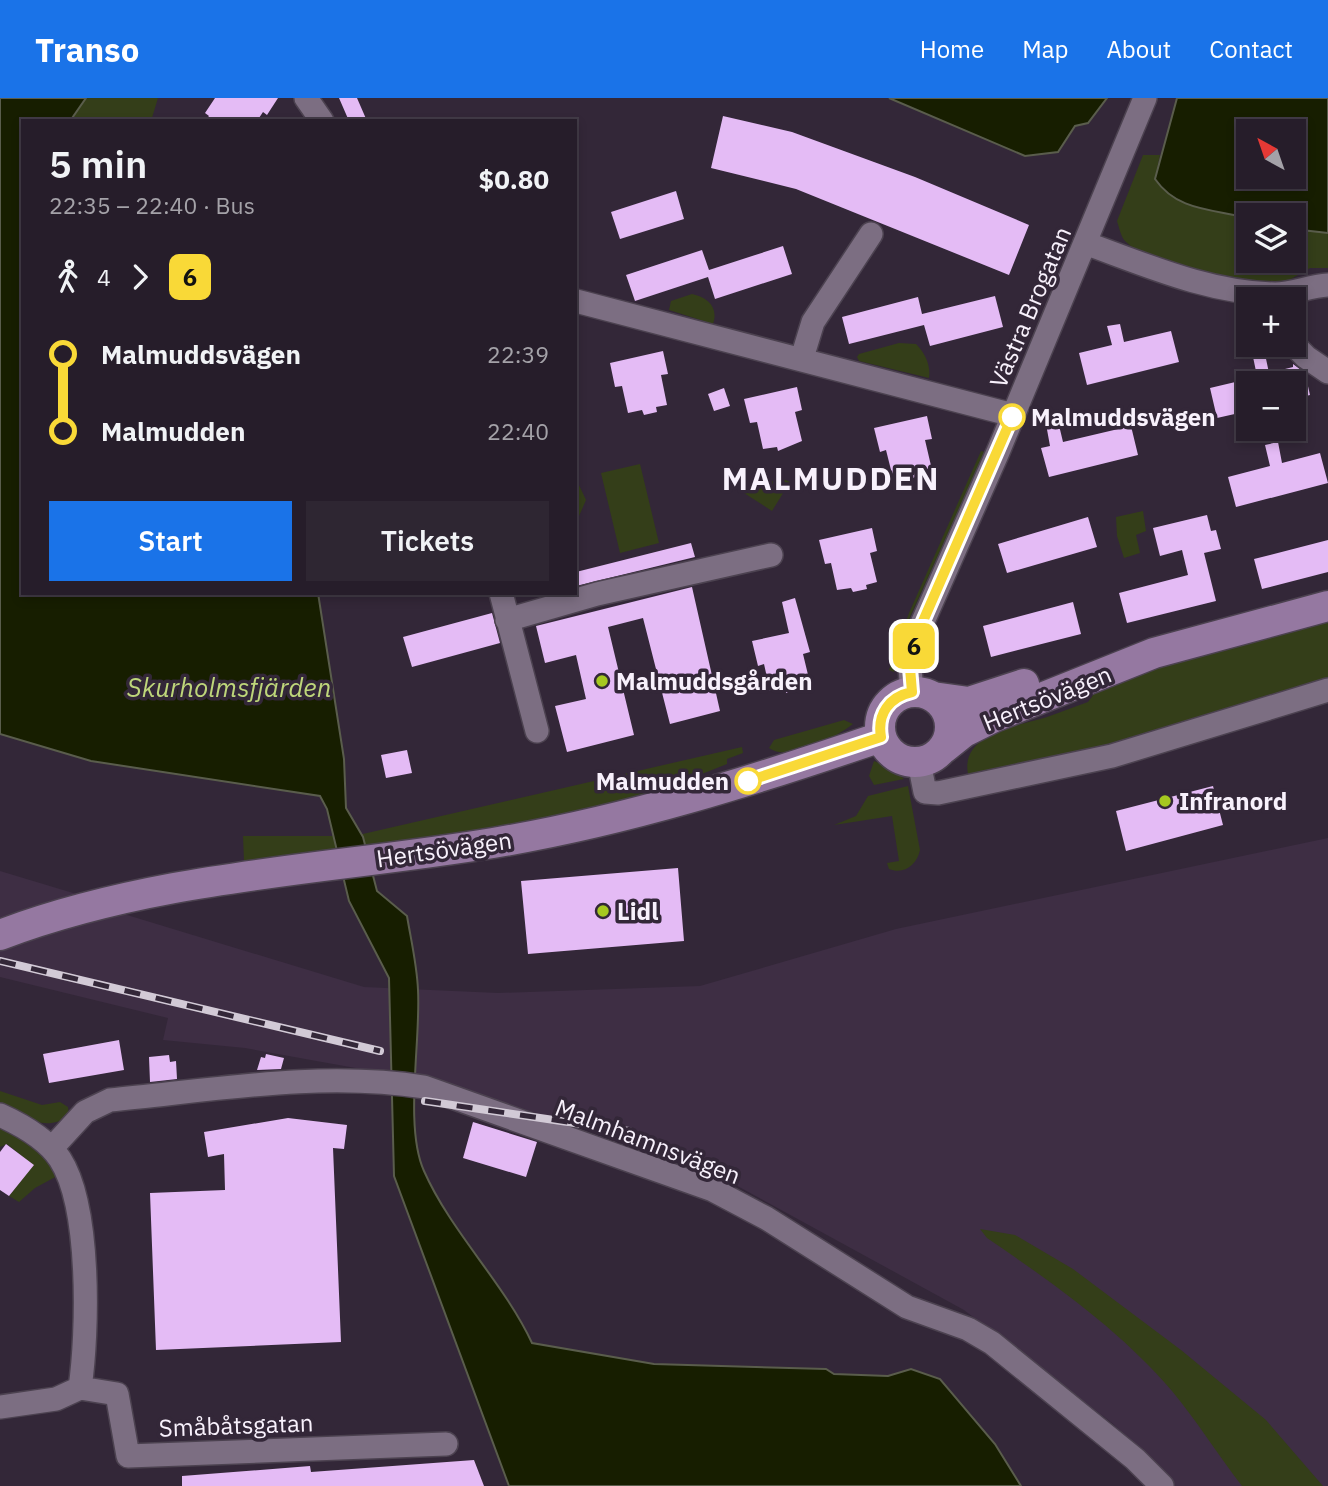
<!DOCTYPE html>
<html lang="en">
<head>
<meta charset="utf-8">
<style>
  body { margin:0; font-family:"IBM Plex Sans",sans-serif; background:#2e2632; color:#f1f3f6; height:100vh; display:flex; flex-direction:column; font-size:26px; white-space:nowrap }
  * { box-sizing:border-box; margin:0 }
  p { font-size:23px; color:#a4a2a8 }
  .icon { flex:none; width:38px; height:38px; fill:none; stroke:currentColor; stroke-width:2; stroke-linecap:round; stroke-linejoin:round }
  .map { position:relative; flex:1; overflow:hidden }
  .details { position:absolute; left:21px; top:21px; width:556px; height:476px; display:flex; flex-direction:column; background:#261d2a; border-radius:0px; box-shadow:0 4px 10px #0003,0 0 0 2px #423b47 }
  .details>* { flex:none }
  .badge { padding:0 14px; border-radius:10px; font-size:24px; line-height:46px }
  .needle { width:46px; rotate:320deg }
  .tools { position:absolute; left:1236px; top:21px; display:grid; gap:14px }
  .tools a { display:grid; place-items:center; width:70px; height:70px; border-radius:0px; background:#261d2a; box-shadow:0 4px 10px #0003,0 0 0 2px #423b47; font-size:35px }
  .map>.badge { position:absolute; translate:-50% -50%; box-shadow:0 0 0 4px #fff }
  .legs { display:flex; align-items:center; gap:10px; height:77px; padding:0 28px; font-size:23px }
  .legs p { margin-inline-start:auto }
  .headline { display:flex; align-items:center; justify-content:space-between; height:119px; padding:0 28px }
  h1 { font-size:38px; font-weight:600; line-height:52px }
  .button { display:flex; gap:14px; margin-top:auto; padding:14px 28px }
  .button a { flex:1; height:80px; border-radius:0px; background:#1a73e8; color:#fff; font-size:28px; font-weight:600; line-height:80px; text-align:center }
  .button a+a { background:#2e2632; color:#f1f3f6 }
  ul { padding:0 28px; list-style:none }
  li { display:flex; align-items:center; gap:24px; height:77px; font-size:26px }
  li i { display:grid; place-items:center; width:10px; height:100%; margin:0 9px; background:currentColor }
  li i::after { content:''; width:18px; height:18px; margin:-9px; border:5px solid; border-radius:50%; background:#261d2a }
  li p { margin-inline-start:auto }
  li:first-child i { background:linear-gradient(#0000 50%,currentColor 0) }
  li:last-child i { background:linear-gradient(currentColor 50%,#0000 0) }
  header { display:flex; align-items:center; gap:42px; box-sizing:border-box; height:98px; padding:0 35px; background:#1a73e8; color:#fff }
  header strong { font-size:33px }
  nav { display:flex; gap:38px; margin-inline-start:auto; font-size:24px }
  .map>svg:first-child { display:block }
  .built { fill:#3e2e44 }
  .green { fill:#343e19 }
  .water { fill:#171e00; stroke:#5a5d4c; stroke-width:2; fill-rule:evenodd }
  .building { fill:#e4bbf5 }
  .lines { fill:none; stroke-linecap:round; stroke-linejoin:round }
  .minor-casing { stroke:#4c4250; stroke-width:26 }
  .major-casing { stroke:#4c4250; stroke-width:33 }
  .minor { stroke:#7c6e82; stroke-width:23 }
  .major { stroke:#9578a1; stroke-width:30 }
  .rail-casing { stroke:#d2cad6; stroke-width:8 }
  .rail { stroke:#332738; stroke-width:5; stroke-dasharray:16; stroke-linecap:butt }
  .line-1-casing { stroke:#fff; stroke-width:16 }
  .line-1 { stroke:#f9d937; stroke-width:10 }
  .stop-1-dot { fill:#fff; stroke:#f9d937; stroke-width:3.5 }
  .poi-dot { fill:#a6c820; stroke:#332738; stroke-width:2.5 }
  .labels { text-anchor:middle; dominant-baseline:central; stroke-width:7; stroke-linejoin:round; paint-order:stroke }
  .street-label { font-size:24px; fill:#f8f1fc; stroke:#332738 }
  .stop-label { font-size:24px; font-weight:bold; fill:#f8f1fc; stroke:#332738; text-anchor:start }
  .poi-label { font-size:24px; font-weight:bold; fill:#f8f1fc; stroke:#332738; text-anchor:start }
  .water-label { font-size:26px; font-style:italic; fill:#bed67a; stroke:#332738 }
  .district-label { font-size:32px; font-weight:bold; letter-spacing:2px; fill:#f8f1fc; stroke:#332738 }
</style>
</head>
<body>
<header>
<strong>Transo</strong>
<nav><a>Home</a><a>Map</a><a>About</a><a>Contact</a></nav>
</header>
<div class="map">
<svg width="1328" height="1388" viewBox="0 0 1328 1388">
  <rect width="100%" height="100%" fill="#332738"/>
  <path class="built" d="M1328 740V1388H1175L1154 1364 1112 1325 964 1212 732 1085 622 1041 411 980 245 950 163 942 168 920 0 879V848L114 813 364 889 498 895 700 888 896 831Z
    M0 773 83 798 0 823Z"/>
  <path class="green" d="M86 0H158L151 23H70Z
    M1143 57H1160L1155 81 1216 112 1248 120V163H1293V131L1328 135V170H1310L1279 188C1239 177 1153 172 1125 143 1121 139 1119 129 1117 123Z
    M692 196C707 199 719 209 713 226L669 212 671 203Z
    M899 245 916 246C925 255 931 267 929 280L859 263 857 259 859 256Z
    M576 343 579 346 578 385 586 402 576 425Z
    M981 353 985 354 900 541 894 574 889 572 909 515Z
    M640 366 659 445 620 455 601 375Z
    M755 379 768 387C776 379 779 378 790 384L772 413 744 395Z
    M1143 413 1146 433 1136 437 1140 455 1124 460 1117 438 1116 419Z
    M1328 517V581L1074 656 968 676C960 635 1019 628 1047 619 1061 614 1074 609 1088 604L1097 591 1124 575Z
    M844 622 853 626C836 639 789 665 769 650L774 642Z
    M742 649 743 655 727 661V666C575 729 406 743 244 763L243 738H354Z
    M874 663 892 670 904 681 874 687 869 678Z
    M908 688 920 752C917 767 904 777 889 771L887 765 899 763 892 718 834 727 856 718 868 698Z
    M0 993 42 1007 60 1004 68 1009 69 1017C46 1036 23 1018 0 1007Z
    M0 1026 44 1055 59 1077 35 1090 19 1104 9 1098 33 1067 7 1046 0 1049Z
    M980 1131 1015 1137 1073 1171 1181 1252 1266 1322 1323 1388H1242C1218 1357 1197 1323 1172 1293 1120 1232 1053 1185 987 1140Z"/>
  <path class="water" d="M0 0H86L70 23H23V495H318L344 661 346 710 363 739 377 793 407 818C411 842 417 867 418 892 421 942 404 1029 424 1073 451 1134 504 1185 532 1245L654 1266 826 1271 834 1276 888 1278 911 1271 940 1281 995 1346 1021 1388H509L394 1078 389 880 349 803 327 711 320 698 91 663 0 636Z
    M889 0H1107L1088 25 1075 28 1058 54 1025 58Z
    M1177 0H1328V135L1293 131V117H1248V120C1212 111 1177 113 1155 81ZM1248 33H1293V79H1248Z"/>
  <path class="building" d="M215 0H278L267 17 263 14 257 23H205L209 18 205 15Z
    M339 0H357L367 23H349Z
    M723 18 792 34 915 79 1029 127 1009 177 796 91 711 70Z
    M676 93 684 121 620 141 611 114Z
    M783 148 792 176 715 201 708 179 635 203 626 177 702 152 709 172Z
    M995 198 1003 229 930 248 924 227 849 246 842 219 918 199 922 216Z
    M1120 226 1124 244 1171 233 1179 264 1087 287 1079 255 1112 247 1107 228Z
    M663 253 668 276 661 277 667 307 656 309 657 314 644 317 642 312 628 315 622 288 615 289 610 265Z
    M1265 256 1269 275 1293 269V266L1305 275 1310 297 1293 301V285H1249V281L1257 278 1253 259Z
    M1248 281V313L1217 320 1210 290Z
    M797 289 802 312 795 314 802 343 778 353 777 349 763 351 757 324 750 325 744 301Z
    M724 290 730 308 714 313 708 296Z
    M927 318 932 341 925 342 932 372 908 382 906 377 893 380 886 352 880 354 874 330Z
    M1058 323 1063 344 1131 328 1138 357 1049 379 1041 350 1050 348 1046 326Z
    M1278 344 1282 365 1320 355 1328 385 1236 409 1228 379 1270 368 1265 347Z
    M1207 417 1211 433 1216 432 1221 451 1204 455 1216 503 1127 525 1119 495 1188 477 1182 452 1160 458 1153 430Z
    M1088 419 1097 449 1007 475 998 446Z
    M872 430 877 453 870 455 877 484 866 487 867 491 853 494 851 490 837 492 831 465 825 466 819 442Z
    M1328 442V474L1262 491 1254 461Z
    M691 445 695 459 576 488V474Z
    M692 489 720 613 670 626 643 520 608 529 634 637 567 654 555 608 586 601 576 557 545 565 536 528Z
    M795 500 810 554 803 556 810 585 799 588 800 592 786 595 785 590 770 593 764 566 758 568 752 543 789 535 782 504Z
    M1073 504 1081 536 991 559 983 528Z
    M492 515 500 545 412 569 403 539Z
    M407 652 412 675 386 680 381 657Z
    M1213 688 1223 727 1126 753 1116 713Z
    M678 770 684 843 528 856 521 783Z
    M119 942 124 972 49 985 43 956Z
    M266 956 284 960 281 971 257 972 261 959 265 960Z
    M169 957 170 964 176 963 177 981 150 984 149 959Z
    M288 1020 347 1027 344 1051 333 1050 341 1244 156 1252 150 1095 225 1092 224 1056 208 1059 204 1034Z
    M473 1024 537 1044 526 1079 463 1060Z
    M6 1046 34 1067 9 1098 0 1092V1054Z
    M474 1362 484 1388H182V1378L310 1368 311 1374Z"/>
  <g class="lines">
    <defs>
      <path id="minor" d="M306 0 322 23
        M1085 145C1146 167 1209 195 1275 196 1293 196 1309 188 1328 187
        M576 203 1013 317
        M1293 246 1306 259 1328 274
        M802 260 813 224 871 136
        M501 495 537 633
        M507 522 597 496 771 457
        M912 594 910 570 917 537 998 354 1145 0
        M919 664 925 694 938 695 1112 658 1328 592
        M0 1017C22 1027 47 1041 60 1061 91 1109 88 1234 80 1290L56 1301 0 1309
        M52 1050 85 1014 110 1002C214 992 321 973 424 989L713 1092 766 1120 907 1209 968 1231 992 1245 1135 1361 1162 1388
        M80 1290 117 1296 128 1358 446 1346"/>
      <path id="major" d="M880 629a35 35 0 1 1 70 0a35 35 0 1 1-70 0Z
        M933 599 969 604 1024 586
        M944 650 964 634 994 619 1154 555 1328 508
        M0 837C158 777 329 772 493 745 626 723 755 682 881 639"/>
    </defs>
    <use href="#minor" class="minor-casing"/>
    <use href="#major" class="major-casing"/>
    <use href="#minor" class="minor"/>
    <use href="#major" class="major"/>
    <defs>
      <path id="rail" d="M0 863 380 953
        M425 1003 629 1033"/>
    </defs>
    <use href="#rail" class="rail-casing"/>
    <use href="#rail" class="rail"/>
  </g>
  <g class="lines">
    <defs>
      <path id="line-1" d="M748 683 881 639C877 616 889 599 912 594L910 570 917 537 1012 319"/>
    </defs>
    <use href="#line-1" class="line-1-casing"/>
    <use href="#line-1" class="line-1"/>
  </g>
  <g class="stop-1-dot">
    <circle cx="1012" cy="319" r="12"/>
    <circle cx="748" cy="683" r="12"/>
  </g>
  <g class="poi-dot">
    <circle cx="602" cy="583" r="7"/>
    <circle cx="1165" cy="703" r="7"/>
    <circle cx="603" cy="813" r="7"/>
  </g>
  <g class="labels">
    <g class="street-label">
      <text transform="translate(1030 209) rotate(-67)">Västra Brogatan</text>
      <text transform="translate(1047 600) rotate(-22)">Hertsövägen</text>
      <text transform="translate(444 751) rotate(-8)">Hertsövägen</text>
      <text transform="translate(648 1043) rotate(21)">Malmhamnsvägen</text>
      <text transform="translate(236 1327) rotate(-2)">Småbåtsgatan</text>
    </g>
    <g class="stop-label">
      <text x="1031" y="319">Malmuddsvägen</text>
      <text x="729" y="683" text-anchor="end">Malmudden</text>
    </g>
    <g class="poi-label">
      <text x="616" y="583">Malmuddsgården</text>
      <text x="1179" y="703">Infranord</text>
      <text x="617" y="813">Lidl</text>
    </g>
    <g class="water-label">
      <text x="229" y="589">Skurholmsfjärden</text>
    </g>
    <g class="district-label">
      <text x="831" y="380">MALMUDDEN</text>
    </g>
  </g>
</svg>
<div class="tools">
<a><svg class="needle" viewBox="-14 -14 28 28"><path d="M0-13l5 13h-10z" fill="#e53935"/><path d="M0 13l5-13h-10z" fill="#a4a2a8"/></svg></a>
<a><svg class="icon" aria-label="layers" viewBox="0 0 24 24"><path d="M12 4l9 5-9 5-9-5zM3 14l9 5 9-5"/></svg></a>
<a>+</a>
<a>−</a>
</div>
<b class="badge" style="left:914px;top:548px;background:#f9d937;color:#111">6</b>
<section class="details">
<div class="headline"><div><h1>5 min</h1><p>22:35 – 22:40 · Bus</p></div><b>$0.80</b></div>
<div class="legs"><svg class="icon" aria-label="walk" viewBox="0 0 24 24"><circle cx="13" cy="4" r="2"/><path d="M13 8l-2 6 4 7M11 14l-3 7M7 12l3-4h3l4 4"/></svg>4<svg class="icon" aria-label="forward" viewBox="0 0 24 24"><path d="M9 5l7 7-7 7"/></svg><b class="badge" style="background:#f9d937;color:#111">6</b></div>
<ul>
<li><i style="color:#f9d937"></i><b>Malmuddsvägen</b><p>22:39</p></li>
<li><i style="color:#f9d937"></i><b>Malmudden</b><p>22:40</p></li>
</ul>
<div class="button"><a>Start</a><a>Tickets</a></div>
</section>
</div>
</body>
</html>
